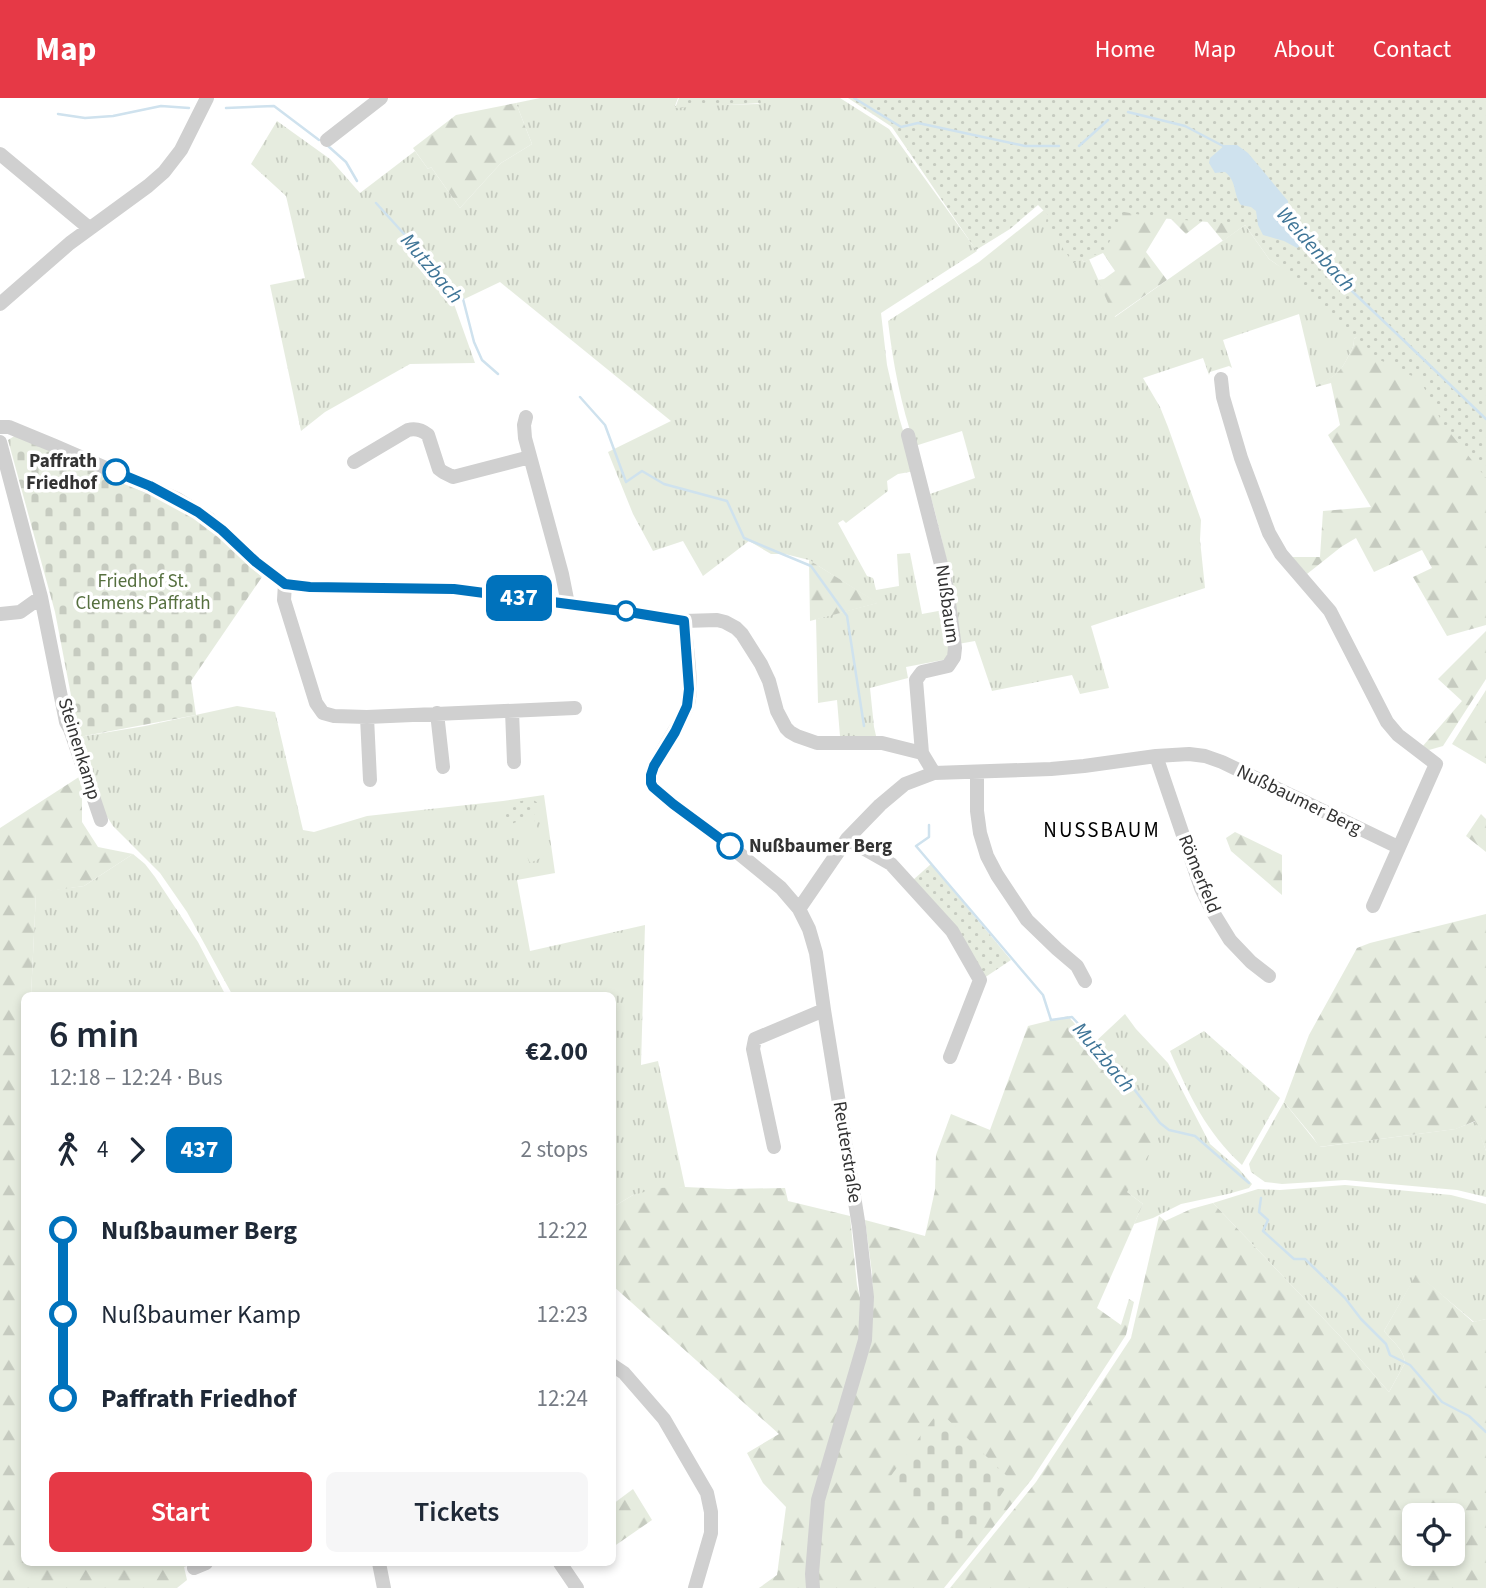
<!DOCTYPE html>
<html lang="en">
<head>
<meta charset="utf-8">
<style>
  body { margin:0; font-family:"Source Sans 3",sans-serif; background:#f6f6f7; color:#1f2937; height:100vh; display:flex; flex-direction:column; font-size:26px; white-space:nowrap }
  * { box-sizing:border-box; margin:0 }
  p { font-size:23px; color:#747a83 }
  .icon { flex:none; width:38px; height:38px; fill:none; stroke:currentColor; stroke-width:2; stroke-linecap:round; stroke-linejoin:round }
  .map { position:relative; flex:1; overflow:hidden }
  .sheet { position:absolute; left:21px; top:894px; width:595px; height:574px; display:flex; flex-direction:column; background:#fff; border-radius:10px; box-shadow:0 4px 10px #0003 }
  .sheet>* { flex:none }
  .badge { padding:0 14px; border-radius:10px; font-size:24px; line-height:46px }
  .fabs { position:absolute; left:1402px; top:1405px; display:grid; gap:14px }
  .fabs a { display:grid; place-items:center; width:63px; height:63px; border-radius:10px; background:#fff; box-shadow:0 4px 10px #0003; font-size:35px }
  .map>.badge { position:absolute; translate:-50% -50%; box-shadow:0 0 0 4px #fff }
  .legs { display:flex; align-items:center; gap:10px; height:77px; padding:0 28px; font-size:23px }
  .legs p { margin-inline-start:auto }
  .overview { display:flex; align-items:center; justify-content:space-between; height:119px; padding:0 28px }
  h1 { font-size:38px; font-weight:600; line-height:52px }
  .action { display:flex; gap:14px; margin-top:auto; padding:14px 28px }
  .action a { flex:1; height:80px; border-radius:10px; background:#e63946; color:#fff; font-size:28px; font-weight:600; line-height:80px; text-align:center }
  .action a+a { background:#f6f6f7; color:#1f2937 }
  ul { padding:0 28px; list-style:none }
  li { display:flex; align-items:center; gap:24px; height:84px; font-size:26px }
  li i { display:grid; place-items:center; width:10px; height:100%; margin:0 9px; background:currentColor }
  li i::after { content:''; width:18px; height:18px; margin:-9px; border:5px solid; border-radius:50%; background:#fff }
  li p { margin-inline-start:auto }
  li:first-child i { background:linear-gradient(#0000 50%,currentColor 0) }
  li:last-child i { background:linear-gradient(currentColor 50%,#0000 0) }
  header { display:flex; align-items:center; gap:42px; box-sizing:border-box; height:98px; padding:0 35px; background:#e63946; color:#fff }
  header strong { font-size:33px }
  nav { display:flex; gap:38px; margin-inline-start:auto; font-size:24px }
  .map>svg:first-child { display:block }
  .grass { fill:url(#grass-tufts) }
  .forest { fill:url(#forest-firs); fill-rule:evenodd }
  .cemetery { fill:url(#cemetery-stones) }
  .park { fill:url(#park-dots) }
  .pitch { fill:#e6ecdf }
  .water { fill:#cfe2ee }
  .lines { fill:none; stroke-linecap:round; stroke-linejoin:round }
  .stream { stroke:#cfe2ee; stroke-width:2.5 }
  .minor { stroke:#d0d0d0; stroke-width:14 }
  .line-1-casing { stroke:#fff; stroke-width:16 }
  .line-1 { stroke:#0072bc; stroke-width:10 }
  .stop-1-dot { fill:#fff; stroke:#0072bc; stroke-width:3.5 }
  .labels { text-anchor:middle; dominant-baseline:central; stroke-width:7; stroke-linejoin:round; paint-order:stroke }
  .stop-label { font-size:19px; font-weight:bold; fill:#333; stroke:#fff; text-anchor:end }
  .park-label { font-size:19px; fill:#56703f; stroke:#fff }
  .street-label { font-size:19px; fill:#333; stroke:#fff }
  .water-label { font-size:21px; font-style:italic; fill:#3f7597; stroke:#fff }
  .neighbourhood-label { font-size:21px; letter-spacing:2px; fill:#000; stroke:#fff }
</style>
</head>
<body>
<header>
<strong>Map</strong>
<nav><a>Home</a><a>Map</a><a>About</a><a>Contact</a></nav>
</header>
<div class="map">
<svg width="1486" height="1490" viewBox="0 0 1486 1490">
  <defs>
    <pattern id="grass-tufts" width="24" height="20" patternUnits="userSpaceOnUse" patternTransform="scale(1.75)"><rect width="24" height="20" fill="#e6ecdf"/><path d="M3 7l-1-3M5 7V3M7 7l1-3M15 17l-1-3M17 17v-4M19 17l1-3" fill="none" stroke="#c6cbc0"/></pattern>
    <pattern id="forest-firs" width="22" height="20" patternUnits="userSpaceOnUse" patternTransform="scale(1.75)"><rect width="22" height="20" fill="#e6ecdf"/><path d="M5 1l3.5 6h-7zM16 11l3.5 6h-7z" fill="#c6cbc0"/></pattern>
    <pattern id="cemetery-stones" width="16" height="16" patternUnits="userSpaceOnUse" patternTransform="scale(1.75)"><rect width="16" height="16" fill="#e6ecdf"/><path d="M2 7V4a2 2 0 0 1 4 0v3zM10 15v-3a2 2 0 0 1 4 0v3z" fill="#c6cbc0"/></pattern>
    <pattern id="park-dots" width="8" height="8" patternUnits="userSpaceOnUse" patternTransform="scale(1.75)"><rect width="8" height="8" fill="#e6ecdf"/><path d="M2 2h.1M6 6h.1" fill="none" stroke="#c6cbc0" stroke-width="1.8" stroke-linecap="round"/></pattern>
  </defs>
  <rect width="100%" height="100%" fill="#fff"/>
  <path class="grass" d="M540 0H678L675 8 759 6 757 0H840L889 31 977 153 881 215 887 267 899 319 915 373 898 376 887 383 888 393 846 425 843 422 838 425 867 478 873 480 876 492 899 488 897 456 910 455 922 516 949 511V555L948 561 906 569 908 580 870 590 874 629 877 642 866 638H840L837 602 818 605 816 521 877 505 809 462 785 456H771L749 443 703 478 683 443 653 453 633 416 608 354 671 323 500 184 454 206 475 265 410 266 325 314 301 333 270 187 305 180 286 98 251 66 277 23 330 61 360 95 415 53 428 71 431 69 460 110 501 65 532 46 516 5Z
    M1044 112 1084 164 1089 161 1115 219 1245 127 1269 161 1285 172 1358 238 1354 241C1354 249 1352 251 1349 257 1339 277 1335 278 1316 288L1299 216 1223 242 1232 270 1229 268 1210 274 1209 277 1203 260 1143 280 1160 309 1168 329 1201 422 1200 442 1205 490 1091 528 1109 590 1080 596 1072 577 992 593 975 543 958 546C954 494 944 445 930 396L975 380 962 333 915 348C901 307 893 266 888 223L979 164Z
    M237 608 275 614 303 732 314 734 367 718 503 703 544 697 555 775 517 782 530 853 645 827 641 967 658 963 685 1089 633 1097 613 1109 612 898H233L187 814 160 775 113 728 99 706 79 639 145 628Z
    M133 756 145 766 155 779 198 844 226 898H31L36 794 84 788Z
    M1125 916 1136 931 1168 965 1210 1046 1239 1071 1252 1086 1249 1090 1228 1096 1181 1106 1153 1120 1134 1126 1143 1106 1127 1094 1121 979 1093 946Z
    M1204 933 1280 1000 1242 1067C1206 1034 1189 997 1170 953Z
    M1284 1004 1320 1049 1455 1031 1476 1023 1486 1053V1099L1457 1092 1345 1082 1282 1086 1265 1084 1251 1074 1249 1066Z
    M1345 1087 1451 1097 1486 1106V1221L1474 1224 1417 1176 1384 1233C1392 1243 1404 1251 1405 1265L1389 1294 1339 1237 1213 1105 1258 1091 1280 1092Z"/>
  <path class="forest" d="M1486 0V527L1447 538 1413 479 1432 470 1422 452 1374 474 1356 440 1341 449 1307 476 1292 459H1320L1323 413 1371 409 1328 337 1340 327 1331 285 1316 289V288C1335 277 1339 277 1349 257 1352 251 1354 249 1354 241L1358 238 1285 172 1269 161 1245 127 1223 143 1205 121 1186 136 1168 118 1146 154 1167 182 1114 219 1098 182 1104 181 1115 173 1103 155 1084 164 1044 112Z
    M516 5 532 46 501 65 460 110 431 69 428 71 413 50 456 17Z
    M809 462 878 505 810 523Z
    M1486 533V581L1443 648 1429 652 1422 649 1462 603 1438 581Z
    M1486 592V666L1452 646Z
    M82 677V724L98 749 133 756 84 788 36 795 31 898H24V1465H194L184 1469 187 1482 177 1490H0V730Z
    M1481 716 1486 721V754L1466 738Z
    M1235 734 1282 757V797L1231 753 1226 740Z
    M1486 816V1053L1475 1023 1456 1031 1319 1049 1313 1039 1284 1004 1309 937 1357 850 1370 845Z
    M1068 918 1121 979 1161 1035 1127 1094 1143 1106 1097 1210 1121 1227 1129 1201 1134 1204 1126 1237 1032 1381 944 1490H759L777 1477 786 1409 763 1385 747 1355 779 1336 613 1188V1109L633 1097 659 1090 685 1089 728 1091 785 1090 788 1103 850 1118 857 1187 863 1212 873 1210 872 1175 865 1122 925 1138 935 1092 936 1057 951 1016 990 1032 1028 928Z
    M1213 1105 1339 1237 1389 1294 1405 1265C1404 1251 1392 1243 1384 1233L1417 1175 1473 1224 1486 1221V1490H950L1036 1384 1131 1240 1159 1118 1165 1123 1191 1111ZM1414 1418H1452V1456H1414Z
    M633 1391 652 1422 613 1449V1406Z"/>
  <path class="cemetery" d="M16 337 152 396 179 410 210 431 262 479 191 583 196 617 79 639 55 514 8 342Z
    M939 1313 1011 1382 963 1453 890 1379Z"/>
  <path class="park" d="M679 0H760L761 5 675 10Z
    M848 0H1486V380L1443 326 1420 282 1378 261 1364 246 1285 175 1263 150 1246 127 1159 120 1124 114 1105 153 1073 165 1049 130 1046 123 1048 117 1038 107 1010 131 976 152 892 29Z
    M532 701 538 705 540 714 507 728 505 706Z
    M931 766 1011 862 981 882 913 782Z"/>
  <path class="pitch" d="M533 719 549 756 530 765 513 728Z"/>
  <path class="water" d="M1225 47H1237L1248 55 1288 103V111L1298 126 1304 145 1297 150 1284 143 1263 137 1258 127 1256 113 1251 109 1241 107C1233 96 1237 83 1225 74L1215 75 1209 65 1210 60Z"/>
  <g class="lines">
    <path class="stream" d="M854 0 901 29 918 25 1025 48H1059
      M226 10 274 8 319 42
      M1128 14 1185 28 1225 49
      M58 16 85 20 113 18 161 8 189 10
      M328 48 346 64 357 83
      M1079 48 1108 22
      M376 105 463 201 474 244 482 262 498 276
      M1300 136 1331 173 1486 321
      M580 299 605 327 626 384 642 373 664 386 727 403 744 440 811 468 847 518 864 628
      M929 727V739L916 748 1043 897 1051 922 1072 919 1111 961 1160 1025 1169 1032 1195 1038 1249 1085
      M1261 1100 1259 1114 1268 1122 1263 1133 1294 1161H1305L1345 1200 1361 1221 1386 1246 1390 1257 1410 1267 1442 1304 1469 1318 1486 1334"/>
    <path class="minor" d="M327 42 381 0
      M0 56 89 130
      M0 206 70 145 148 88 164 74 181 52 207 0
      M1221 281 1223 299 1241 360 1269 435 1281 456 1330 513 1387 624 1398 637 1436 666 1373 808
      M526 319 524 327 525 340 562 476 568 506
      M0 329H9L55 348 177 401 209 421 256 464 285 486 310 489 455 491 629 514 684 523 717 522 725 524 736 530 742 536 761 566 769 583 777 613 786 630 790 634 797 638 817 645H882L922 655 934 675
      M908 337 947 490 955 550 954 559 948 568 922 574 916 582 922 655
      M0 344 41 499 66 624 70 631 101 722
      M354 364 408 332C416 330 422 332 428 337L439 371 443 374 453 379 530 359
      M285 486 284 502 316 605 323 615 334 618 367 619 575 610
      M0 516 20 514 41 499
      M684 523C686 545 693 586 688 606 683 626 647 668 651 685 652 690 658 693 662 697L736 753 781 790 799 811 809 831 816 855 824 912 859 1129 867 1199 865 1242 818 1402 812 1476 813 1490
      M512 613 514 664
      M437 615 443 669
      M367 619 370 682
      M1156 658 1201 790 1214 816 1230 842 1251 864 1269 878
      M977 675V713L980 735 987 758 997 777 1027 822 1057 851 1077 868 1085 883
      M847 741 891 766 952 833 980 882 950 959
      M799 811 847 741 880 707 905 686 934 675 1051 671 1084 668 1156 658 1189 656 1205 658 1222 664 1398 749
      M774 1049 753 951 755 941 824 912
      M612 1267 624 1275 664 1321 707 1395 711 1414V1435L695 1490
      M379 1465 384 1490
      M560 1465 577 1490
      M194 1470 206 1465"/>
  </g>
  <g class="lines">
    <defs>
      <path id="line-1" d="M116 374 150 388 198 414 222 432 256 464 285 486 310 489 454 491 629 514 684 523 689 591 687 608 675 634 654 668 651 677V685L653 689 673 706 730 748"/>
    </defs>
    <use href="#line-1" class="line-1-casing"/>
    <use href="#line-1" class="line-1"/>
  </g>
  <g class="stop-1-dot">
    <circle cx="116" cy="374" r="12"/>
    <circle cx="626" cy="513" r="9"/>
    <circle cx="730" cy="748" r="12"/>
  </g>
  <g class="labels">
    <g class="stop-label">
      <text x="97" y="363">Paffrath<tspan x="97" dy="22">Friedhof</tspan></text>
      <text x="749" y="748" text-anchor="start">Nußbaumer Berg</text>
    </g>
    <g class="park-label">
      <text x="143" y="483">Friedhof St.<tspan x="143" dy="22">Clemens Paffrath</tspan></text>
    </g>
    <g class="street-label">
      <text transform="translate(947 506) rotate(82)">Nußbaum</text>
      <text transform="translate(79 651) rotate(73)">Steinenkamp</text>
      <text transform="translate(1299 702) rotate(26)">Nußbaumer Berg</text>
      <text transform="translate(1199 776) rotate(68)">Römerfeld</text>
      <text transform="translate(847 1054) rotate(81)">Reuterstraße</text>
    </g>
    <g class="water-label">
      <text transform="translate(1316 151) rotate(48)">Weidenbach</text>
      <text transform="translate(432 170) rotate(50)">Mutzbach</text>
      <text transform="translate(1104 959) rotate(50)">Mutzbach</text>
    </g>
    <g class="neighbourhood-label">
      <text x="1102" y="732">NUSSBAUM</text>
    </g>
  </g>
</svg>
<div class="fabs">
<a><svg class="icon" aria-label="locate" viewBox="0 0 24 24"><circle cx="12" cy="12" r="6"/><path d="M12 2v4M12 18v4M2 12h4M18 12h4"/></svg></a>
</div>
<b class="badge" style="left:519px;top:500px;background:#0072bc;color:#fff">437</b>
<section class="sheet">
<div class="overview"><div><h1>6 min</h1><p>12:18 – 12:24 · Bus</p></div><b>€2.00</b></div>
<div class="legs"><svg class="icon" aria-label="walk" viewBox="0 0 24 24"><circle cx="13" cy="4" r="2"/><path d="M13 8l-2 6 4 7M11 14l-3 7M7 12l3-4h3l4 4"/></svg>4<svg class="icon" aria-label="forward" viewBox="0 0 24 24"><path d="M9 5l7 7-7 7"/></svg><b class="badge" style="background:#0072bc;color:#fff">437</b><p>2 stops</p></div>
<ul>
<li><i style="color:#0072bc"></i><b>Nußbaumer Berg</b><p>12:22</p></li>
<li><i style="color:#0072bc"></i><span>Nußbaumer Kamp</span><p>12:23</p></li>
<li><i style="color:#0072bc"></i><b>Paffrath Friedhof</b><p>12:24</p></li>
</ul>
<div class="action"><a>Start</a><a>Tickets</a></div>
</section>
</div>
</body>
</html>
